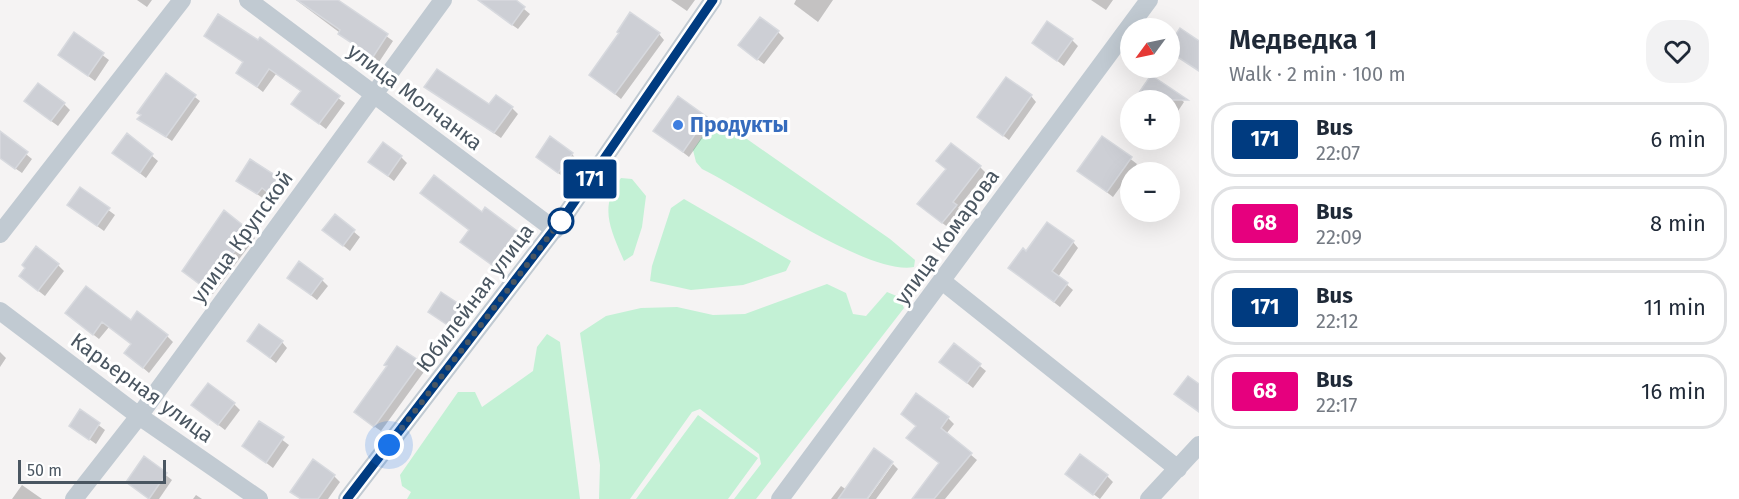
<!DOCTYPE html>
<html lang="en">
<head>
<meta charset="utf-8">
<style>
  body { margin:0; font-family:"Fira Sans",sans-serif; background:#f2f2f3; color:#1f2937; height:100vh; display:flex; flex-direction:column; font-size:22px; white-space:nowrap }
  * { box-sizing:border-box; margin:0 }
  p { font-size:20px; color:#747a83 }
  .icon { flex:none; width:33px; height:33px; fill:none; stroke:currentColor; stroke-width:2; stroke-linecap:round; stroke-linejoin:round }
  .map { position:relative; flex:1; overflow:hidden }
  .sheet { display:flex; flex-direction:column; background:#fff; width:540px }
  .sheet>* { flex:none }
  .badge { padding:0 12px; border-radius:4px; font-size:21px; line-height:39px }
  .needle { width:39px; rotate:237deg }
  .controls { position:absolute; left:1120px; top:18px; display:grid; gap:12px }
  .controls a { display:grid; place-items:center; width:60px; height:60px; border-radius:50%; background:#fff; box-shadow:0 6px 24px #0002; font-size:30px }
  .scale { position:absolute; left:18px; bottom:15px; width:148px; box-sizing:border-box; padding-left:6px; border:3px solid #4a5661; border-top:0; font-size:16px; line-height:21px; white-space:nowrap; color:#4a5661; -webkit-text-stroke:4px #fff; paint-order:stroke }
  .you { position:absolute; width:30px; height:30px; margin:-15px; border:4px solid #fff; border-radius:50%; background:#1a73e8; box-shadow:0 0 0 9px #1a73e833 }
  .map>.badge { position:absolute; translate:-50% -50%; box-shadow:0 0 0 3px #fff }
  .round { display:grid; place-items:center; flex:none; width:63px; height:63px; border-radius:24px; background:#f2f2f3 }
  .head { display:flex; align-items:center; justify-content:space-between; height:102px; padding:0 30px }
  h1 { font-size:28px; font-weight:600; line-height:45px }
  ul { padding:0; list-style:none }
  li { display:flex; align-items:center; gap:18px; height:75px; margin:0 12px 9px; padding:0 18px; border:3px solid #e0e1e3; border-radius:24px }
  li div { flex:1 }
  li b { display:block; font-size:22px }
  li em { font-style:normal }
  li .badge { min-width:66px; font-weight:700; text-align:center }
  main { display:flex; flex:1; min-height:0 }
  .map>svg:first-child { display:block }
  .green { fill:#c3f1d5 }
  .shadow { fill:#0003 }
  .building { fill:#cdcfd5; stroke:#d7d9de; stroke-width:1.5 }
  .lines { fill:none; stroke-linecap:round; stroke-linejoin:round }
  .street { stroke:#c1cad2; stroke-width:18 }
  .line-casing { stroke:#fff; stroke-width:14 }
  .line { stroke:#003b80; stroke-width:9 }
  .walk { stroke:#4a5661; stroke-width:6; stroke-dasharray:0 10.8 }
  .shop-dot { fill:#3f7fe0; stroke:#fff; stroke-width:2 }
  .stop-dot { fill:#fff; stroke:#003b80; stroke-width:3 }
  .labels { text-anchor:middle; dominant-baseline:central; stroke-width:6; stroke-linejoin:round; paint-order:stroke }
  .street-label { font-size:21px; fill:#4a5661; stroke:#fff }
  .shop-label { font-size:21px; font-weight:bold; fill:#366cbe; stroke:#fff; text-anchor:start }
</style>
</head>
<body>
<main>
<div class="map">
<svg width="1199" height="499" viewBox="0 0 1199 499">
  <rect width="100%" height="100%" fill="#f5f3f3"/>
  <path class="green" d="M721 124 737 132 890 239 915 260 914 267C868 276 749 192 702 169L696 162 693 150 706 131Z
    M621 178 632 179 646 196 642 227 633 255 624 261C611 230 598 207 621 178Z
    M684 199 791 261 786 271 743 285 691 290 650 281 652 266 671 208Z
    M827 284 846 293 853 314 866 316 887 292 899 297 904 308 756 499H734L761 464 759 454 700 409 692 412 630 499H599L600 465 580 333 606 316 641 308 677 307 713 315 745 314Z
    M547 334 560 342 580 499H407L411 492 402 486 400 475 458 392H475L482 407 533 371 537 347Z
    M698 415 758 458 728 499H636Z"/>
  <path class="shadow" d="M137 0H152L147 7Z
    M296 0H337L393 41 379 62Z
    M493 0H513L530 14 518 29 494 12Z
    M671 0H695L687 11Z
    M796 0H833L818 22 794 4Z
    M1091 0H1113L1106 10Z
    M778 32 784 38 764 64 746 51Z
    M74 34 109 60 95 81 60 55Z
    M659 34 664 40 621 99 591 75Z
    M206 36 259 42 345 103 326 129 293 104 302 92 276 74 263 92 237 72 244 63Z
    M1072 40 1078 46 1064 66 1034 43Z
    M166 75 200 101 172 141 139 119Z
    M1151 77 1184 102 1170 123V100H1135Z
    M426 87 490 106 512 108 518 114 501 138Z
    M1031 96 1036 102 1009 140 979 117Z
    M64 104 70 110 58 126 32 107Z
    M706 118 712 124 689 157 655 131Z
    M0 133 32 159 22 173 0 158Z
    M127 135 158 161 146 178 120 158Z
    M1103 138 1137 164 1113 197 1079 171Z
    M572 154 577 160 565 178 543 162Z
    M401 157 407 163 394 181 376 167Z
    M251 161 286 186 278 200 268 193 264 199 238 181Z
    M980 167 986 173 958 208 962 212 949 228 925 210Z
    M80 189 115 215 104 231 75 210Z
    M428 198 482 214 526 241 502 273 462 242 470 231Z
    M224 212 255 238 213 294 190 276 212 231 211 229Z
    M335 216 360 237 350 251 330 235Z
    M1073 242 1078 248 1058 277 1073 290 1060 307 1016 273 1027 253Z
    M58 265 64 271 45 296 27 282Z
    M322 280 328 286 317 300 295 283Z
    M442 294 467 313 456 331 430 312Z
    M73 319 131 322 167 336 173 342 149 373 126 353 132 344 109 327 99 339Z
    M249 341 282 342 287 348 276 363Z
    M954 345 986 371 973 388 941 362Z
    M0 352 6 358 0 367Z
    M420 363 426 369 381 431 362 418Z
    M234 404 240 410 225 430 199 410Z
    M80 411 105 430 96 444 71 426Z
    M948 418 954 424 946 434 977 460 945 499H915L940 463 914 444Z
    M260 423 289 445 273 468 244 446Z
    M144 458 172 480 159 499H150L128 482Z
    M893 464 898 469 876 499H868Z
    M334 476 340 482 328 499H300L292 491Z
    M1107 476 1113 482 1100 499 1073 479Z
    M22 485 42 499H12Z
    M841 486 847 490 865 499H831Z
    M196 495 202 499H193Z"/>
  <path class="building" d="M297 0H338L388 34 373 57 338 34 340 30Z
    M478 0H516L525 7 512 25Z
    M630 12 660 33 615 94 589 75 619 33 617 32Z
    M218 14 258 40 260 37 340 96 319 124 291 104 301 91 269 69 257 87 236 73 243 62 204 36Z
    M760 17 779 31 757 60 738 45Z
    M1047 21 1073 39 1057 61 1032 43Z
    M1180 28 1199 41V71L1170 52V43Z
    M74 32 104 53 88 76 58 55Z
    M437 69 489 104 496 95 513 107 494 133 424 87Z
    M166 73 196 95 166 137 137 119 141 115 137 113Z
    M1151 75 1188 100H1134Z
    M1006 77 1032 95 1003 136 977 117Z
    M38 83 65 103 51 121 24 101Z
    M678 96 707 117 683 152 653 131Z
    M0 131 28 152 15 169 0 158Z
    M127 133 153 154 140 173 112 153Z
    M550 136 573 153 558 173 536 157Z
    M1102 136 1132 157 1107 192 1077 171Z
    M383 142 402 156 388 176 368 162Z
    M951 143 981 166 953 202 957 205 942 223 917 204 946 169 936 161Z
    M250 159 281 179 271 195 262 188 257 194 236 181Z
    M434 175 482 212 485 207 521 234 496 268 460 242 469 230 420 193Z
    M80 187 110 208 97 226 67 205Z
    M224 210 250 231 206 289 182 271Z
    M335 214 355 230 343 246 322 230Z
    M1047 222 1074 241 1052 271 1068 283 1054 302 1008 268 1023 248 1026 251Z
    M36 246 59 264 38 291 19 276 25 268 22 265Z
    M299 261 323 279 311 295 287 278Z
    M86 286 131 320 137 311 168 335 143 368 124 353 131 344 102 322 93 335 65 313Z
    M441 292 462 306 449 326 428 312Z
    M259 324 283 341 270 358 247 341Z
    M954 343 981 364 967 383 939 362Z
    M397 346 421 362 374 427 354 412 387 366 384 365Z
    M1188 376 1199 384V412L1174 394Z
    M208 383 235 403 218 425 191 405Z
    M916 393 949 417 941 428 972 453 934 499H912L939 463 906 438 916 426 901 414Z
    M80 409 100 423 89 440 69 426Z
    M259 421 284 437 266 463 242 446Z
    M874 448 893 462 867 499H838Z
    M1080 454 1108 475 1093 495 1065 474Z
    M144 456 167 473 149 499 126 482Z
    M313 459 335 475 318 499H301L290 492Z"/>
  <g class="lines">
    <path class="street" d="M248 0 555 230
      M0 234 182 0
      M942 281 1178 469
      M0 311 139 416 259 499
      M74 499 139 416 443 0
      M347 499 566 214 713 0
      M780 499 1149 0
      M1149 499 1199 445"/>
  </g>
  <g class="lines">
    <defs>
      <path id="line" d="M347 499 566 214 713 0"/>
    </defs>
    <use href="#line" class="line-casing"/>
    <use href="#line" class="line"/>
    <path class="walk" d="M389 445 566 214 561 221"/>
  </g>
  <circle class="shop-dot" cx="678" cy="125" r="6"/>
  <circle class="stop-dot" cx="561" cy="221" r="12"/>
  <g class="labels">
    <g class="street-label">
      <text transform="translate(415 97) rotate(37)">улица Молчанка</text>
      <text transform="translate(242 237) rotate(-54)">улица Крупской</text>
      <text transform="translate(947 237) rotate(-54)">улица Комарова</text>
      <text transform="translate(475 298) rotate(-53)">Юбилейная улица</text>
      <text transform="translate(142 388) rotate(36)">Карьерная улица</text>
    </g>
    <g class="shop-label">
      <text x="690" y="125">Продукты</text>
    </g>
  </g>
</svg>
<div class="controls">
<a><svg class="needle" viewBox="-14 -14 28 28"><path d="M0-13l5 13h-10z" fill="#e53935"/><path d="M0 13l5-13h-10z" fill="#747a83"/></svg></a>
<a>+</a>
<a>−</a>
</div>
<div class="scale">50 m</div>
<div class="you" style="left:389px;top:445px"></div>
<b class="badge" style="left:590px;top:179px;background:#003b80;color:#fff">171</b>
</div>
<section class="sheet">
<div class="head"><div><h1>Медведка 1</h1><p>Walk · 2 min · 100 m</p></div><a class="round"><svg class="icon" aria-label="heart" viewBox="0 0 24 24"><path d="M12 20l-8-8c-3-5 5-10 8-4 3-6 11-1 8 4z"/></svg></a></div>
<ul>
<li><span class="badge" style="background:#003b80;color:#fff">171</span><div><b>Bus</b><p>22:07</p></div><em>6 min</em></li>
<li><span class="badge" style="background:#e6007e;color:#fff">68</span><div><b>Bus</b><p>22:09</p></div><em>8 min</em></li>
<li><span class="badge" style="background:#003b80;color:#fff">171</span><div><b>Bus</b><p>22:12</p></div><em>11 min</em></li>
<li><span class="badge" style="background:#e6007e;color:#fff">68</span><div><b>Bus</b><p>22:17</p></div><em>16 min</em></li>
</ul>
</section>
</main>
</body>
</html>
